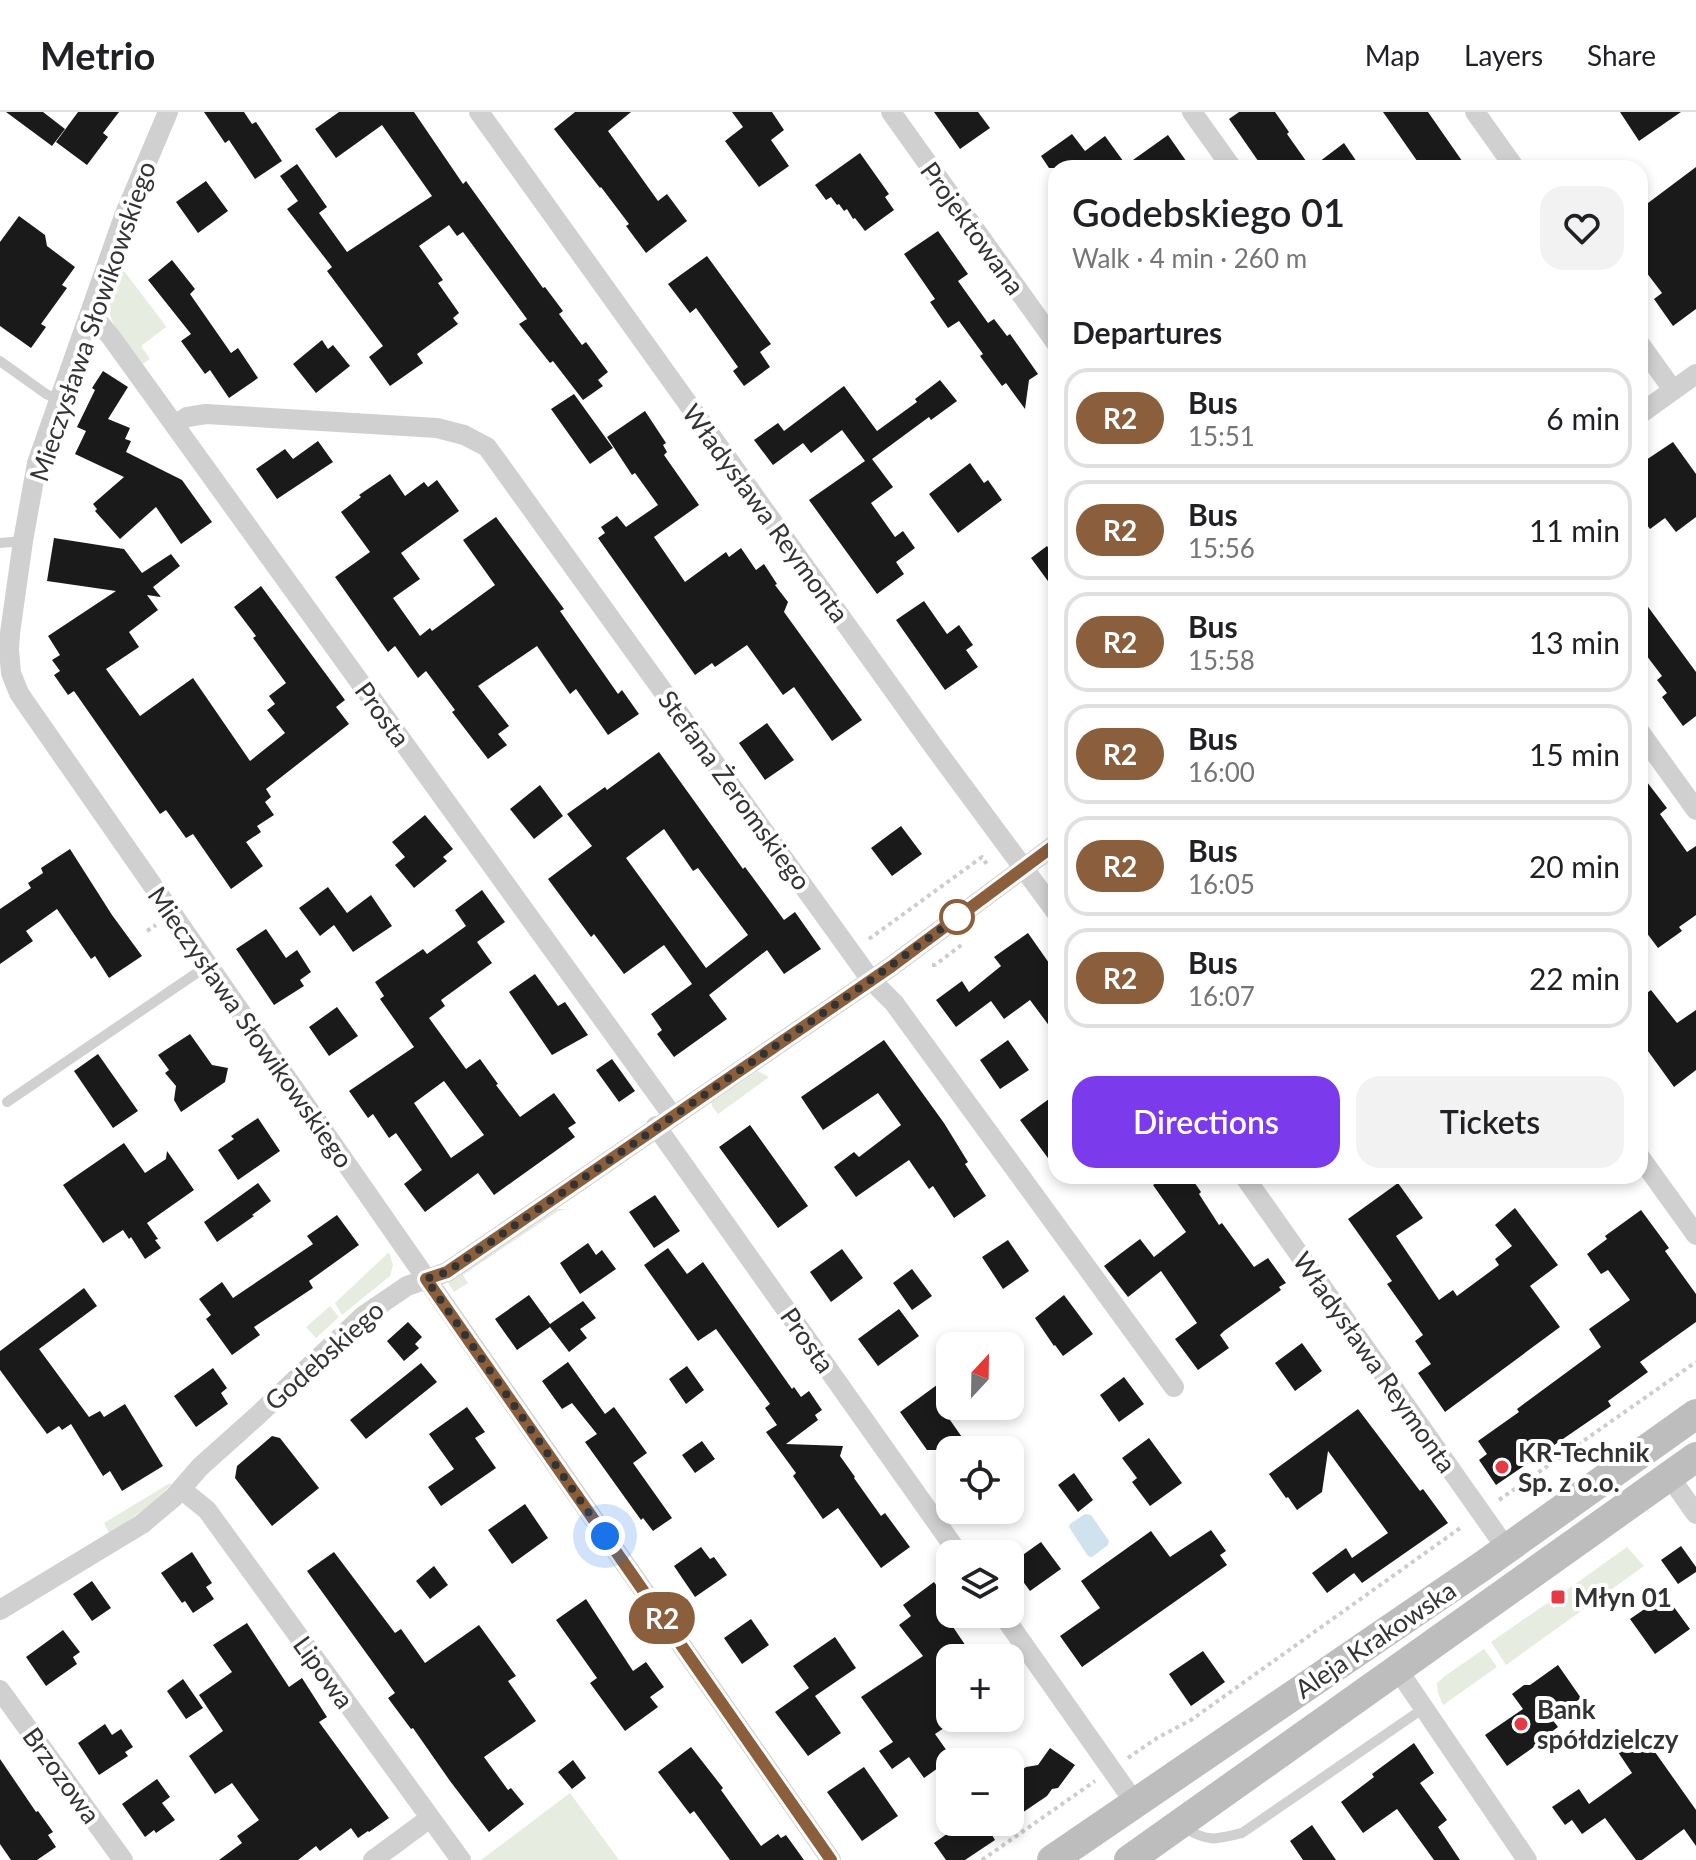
<!DOCTYPE html>
<html lang="en">
<head>
<meta charset="utf-8">
<style>
  body { margin:0; font-family:Lato,sans-serif; background:#f2f2f2; color:#202124; height:100vh; display:flex; flex-direction:column; font-size:30px; white-space:nowrap }
  * { box-sizing:border-box; margin:0 }
  p { font-size:26px; color:#757577 }
  .icon { flex:none; width:44px; height:44px; fill:none; stroke:currentColor; stroke-width:2; stroke-linecap:round; stroke-linejoin:round }
  .map { position:relative; flex:1; overflow:hidden }
  .sheet { position:absolute; left:1048px; top:48px; width:600px; height:1024px; display:flex; flex-direction:column; background:#fff; border-radius:24px; box-shadow:0 4px 12px #0003 }
  .sheet>* { flex:none }
  .badge { padding:0 16px; border-radius:26px; font-size:28px; line-height:52px }
  .needle { width:52px; rotate:22deg }
  .tools { position:absolute; left:936px; top:1220px; display:grid; gap:16px }
  .tools a { display:grid; place-items:center; width:88px; height:88px; border-radius:16px; background:#fff; box-shadow:0 4px 12px #0003; font-size:40px }
  .you { position:absolute; width:40px; height:40px; margin:-20px; border:6px solid #fff; border-radius:50%; background:#1a73e8; box-shadow:0 0 0 12px #1a73e833 }
  .map>.badge { position:absolute; translate:-50% -50%; box-shadow:0 0 0 4px #fff }
  h2 { padding:0 24px; font-size:30px; line-height:72px }
  .round { display:grid; place-items:center; flex:none; width:84px; height:84px; border-radius:24px; background:#f2f2f2 }
  .summary { display:flex; align-items:center; justify-content:space-between; height:136px; padding:0 24px }
  h1 { font-size:38px; font-weight:600; line-height:60px }
  .action { display:flex; gap:16px; margin-top:auto; padding:16px 24px }
  .action a { flex:1; height:92px; border-radius:24px; background:#7c3aed; color:#fff; font-size:32px; font-weight:600; line-height:92px; text-align:center }
  .action a+a { background:#f2f2f2; color:#202124 }
  ul { padding:0; list-style:none }
  li { display:flex; align-items:center; gap:24px; height:100px; margin:0 16px 12px; padding:0 8px; border:4px solid #e0e0e0; border-radius:24px }
  li div { flex:1 }
  li b { display:block; font-size:30px }
  li em { font-style:normal }
  li .badge { min-width:88px; font-weight:700; text-align:center }
  header { display:flex; align-items:center; gap:48px; box-sizing:border-box; height:112px; padding:0 40px; background:#fff; border-bottom:2px solid #e0e0e0 }
  header strong { font-size:38px }
  nav { display:flex; gap:44px; margin-inline-start:auto; font-size:28px }
  .map>svg:first-child { display:block }
  .green { fill:#e6ecdf }
  .water { fill:#cfe2ee }
  .building { fill:#1a1a1a; fill-rule:evenodd }
  .lines { fill:none; stroke-linecap:round; stroke-linejoin:round }
  .path { stroke:#cdcdcd; stroke-width:4; stroke-dasharray:4 4; stroke-linecap:butt }
  .service { stroke:#d0d0d0; stroke-width:10 }
  .minor { stroke:#d0d0d0; stroke-width:20 }
  .secondary { stroke:#bdbdbd; stroke-width:30 }
  .line-casing { stroke:#fff; stroke-width:18 }
  .line { stroke:#8b5e3c; stroke-width:12 }
  .walk { stroke:#333; stroke-width:8; stroke-dasharray:0 14.4 }
  .stop-dot { fill:#fff; stroke:#8b5e3c; stroke-width:4 }
  .poi-dot { fill:#e63946; stroke:#fff; stroke-width:3 }
  .labels { text-anchor:middle; dominant-baseline:central; stroke-width:8; stroke-linejoin:round; paint-order:stroke }
  .street-label { font-size:26px; fill:#333; stroke:#fff }
  .poi-label { font-size:26px; font-weight:bold; fill:#333; stroke:#fff; text-anchor:start }
</style>
</head>
<body>
<header>
<strong>Metrio</strong>
<nav><a>Map</a><a>Layers</a><a>Share</a></nav>
</header>
<div class="map">
<svg width="1696" height="1748" viewBox="0 0 1696 1748">
  <rect width="100%" height="100%" fill="#fff"/>
  <path class="green" d="M118 151 165 213 166 215 141 234 150 247 141 253C129 236 108 211 107 189 107 177 114 163 118 151Z
    M758 959 769 965 718 1002 712 994V990Z
    M556 1097H567L558 1099 463 1163 468 1171 454 1180 448 1171 450 1169Z
    M389 1140 393 1153 390 1164 342 1203 335 1191Z
    M330 1194 339 1205 316 1226 306 1215Z
    M170 1371 171 1373C152 1391 132 1408 109 1421L104 1411Z
    M1627 1435 1644 1454 1506 1553 1491 1530 1549 1490 1554 1496 1567 1485 1564 1480Z
    M1484 1537 1497 1555 1443 1593 1438 1581 1437 1571 1445 1564Z
    M570 1681 619 1748H481Z"/>
  <path class="water" d="M1085 1402 1091 1403 1109 1429 1108 1433 1092 1445 1088 1444 1069 1415 1070 1412Z"/>
  <path class="building" d="M6 0H43L65 17 52 34Z
    M78 0H119L103 21 108 25 87 53 56 30Z
    M204 0H244L252 12 256 10 282 49 255 67 229 28 225 31Z
    M339 0H414L463 72 466 69 543 176 545 175 563 199 559 202 582 233 586 230 608 260 598 268 603 274 583 288 553 249 550 251 519 212 527 207 463 120 457 124 449 113 419 134 443 168 438 171 459 201 453 206 458 212 417 242 423 251 390 274 369 245 383 234 327 159 332 155 287 97 298 89 280 64 297 52 327 95 319 101 347 140 432 84 382 13 336 46 315 17Z
    M575 0H631L608 19 658 89 667 82 687 109 646 141 626 114 629 112 601 75 600 76 554 17Z
    M732 0H772L784 18 771 28 789 54 759 75 725 29 743 15Z
    M934 0H978L990 16 960 37Z
    M1239 0H1275L1289 20 1287 22 1311 56 1344 31 1361 56H1263L1229 7Z
    M1383 0H1428L1467 56H1422Z
    M1620 0H1681L1639 29Z
    M1072 22 1085 39 1105 24 1126 53 1168 23 1191 56H1049L1041 44Z
    M860 41 889 82 885 85 894 98 865 119 855 106 853 107 847 97 844 99 839 92 837 93 831 85 826 88 815 73Z
    M1696 55V197L1673 214 1654 187 1662 181 1640 152V97Z
    M206 69 228 99 198 121 176 90Z
    M19 104 45 123 47 134 75 155 62 173 67 176 41 212 46 215 31 236 0 214V130Z
    M938 119 968 162 958 169 988 211 994 207 1007 224 1010 222 1038 262 1029 268 1025 297 1006 271 1002 274 980 244 983 242 959 209 948 216 930 190 935 187 904 142Z
    M707 144 771 232 760 240 770 255 744 274 733 259 738 255 696 196 690 201 668 172Z
    M172 148 195 177 190 182 231 241 238 236 258 266 229 286 210 258 205 262 181 229 191 222 148 168Z
    M322 228 328 237 333 233 350 254 316 281 293 252Z
    M103 259 128 275 108 307 130 316 125 327 131 329 126 340 182 368 212 410 181 432 156 395 120 427 95 399 97 397 93 392 124 365 75 342 86 319 77 315 95 278 92 276Z
    M940 268 957 289 931 308 929 305 872 347 893 375 871 391 895 425 903 419 915 436 896 450 904 462 877 482 809 388 865 349 842 318 811 341 803 331 773 353 754 328 778 311 784 319 844 274 877 319 917 290 915 287Z
    M574 282 613 336 590 352 551 297Z
    M645 299 666 331 663 333 667 340 664 343 699 393 654 425 685 470 726 440 729 445 741 436 756 458 764 452 777 472 775 473 788 490 784 500 862 608 832 629 794 575 783 583 747 533 715 555 712 551 695 563 598 426 605 421 601 415 617 404 626 415 658 393 635 361 632 363 607 325Z
    M318 329 333 350 277 387 256 357 285 337 293 347Z
    M1673 330 1696 362V405L1676 420 1665 406 1650 417 1640 404V352Z
    M970 351 984 371 988 368 1002 388 958 421 929 382Z
    M390 362 405 384 424 370 428 375 437 368 459 399 401 441 420 467 393 486 420 524 430 516 432 519 495 473 463 428 496 405 564 497 560 499 618 582 622 578 639 602 608 623 576 577 570 582 537 534 478 574 509 614 498 622 507 633 488 647 452 600 455 598 426 559 418 566 395 534 388 540 335 465 370 440 341 400 361 385 359 383Z
    M54 426 124 437 142 461 171 442 180 454 153 475 161 485 147 483 158 498 129 520 139 535 106 557 140 604 193 566 250 649 285 621 267 598 275 592 269 584 286 571 253 526 256 524 234 495 261 474 345 588 336 595 349 612 266 677 271 685 265 690 274 703 257 714 261 720 246 730 263 754 231 777 193 722 186 726 166 698 160 702 74 579 68 583 54 563 60 559 52 548 60 543 48 524 116 479 47 469Z
    M1047 434 1056 447V480L1031 446Z
    M1640 484 1696 560V604L1683 614 1662 585 1667 581 1657 568 1662 564 1640 535Z
    M924 489 947 522 959 513 973 533 966 538 978 555 945 578 896 508Z
    M767 611 794 648 765 668 739 631Z
    M659 640 743 757 745 755 784 808 795 800 821 837 784 862 767 838 709 883 727 907 674 945 657 922 662 918 651 902 692 872 664 833 624 862 594 822 591 825 548 767 592 734 567 702 605 675 607 678ZM664 717 693 759 698 756 748 823 706 856 626 746Z
    M1640 661 1667 696 1660 702 1687 740 1696 734V803L1679 815 1682 819 1658 836 1640 812Z
    M540 673 563 704 534 727 510 697Z
    M425 703 453 737 443 745 447 749 414 776 395 753 405 745 392 730Z
    M901 714 922 742 892 764 871 736Z
    M70 737 112 803 142 844 109 866 95 844 91 847 57 797 26 819 33 829 0 852V797L31 776 28 771 43 761 41 756Z
    M328 775 347 801 371 783 392 814 353 840 334 813 320 824 299 796Z
    M482 778 505 810 477 830 492 851 441 888 445 894 429 906 466 957 480 947 498 972 496 973 520 1005 554 981 576 1011 568 1016 575 1025 494 1083 478 1061 425 1100 404 1072 422 1058 396 1021 389 1026 373 1002 368 1006 349 979 414 935 380 887 384 884 375 870 423 837 427 842 466 814 455 798ZM444 969 484 1023 451 1046 414 991Z
    M266 817 286 846 297 838 311 860 300 868 304 874 274 893 236 837Z
    M1028 821 1056 861V923L1030 888 1004 907 991 889 956 915 936 888 962 869 969 880 1001 854 994 845Z
    M535 862 558 894 565 890 588 923 552 943 509 880Z
    M1651 878 1677 911 1696 898V958L1674 975 1640 928V886Z
    M337 895 358 924 329 944 309 915Z
    M190 922 212 953 228 956 225 970 181 1000 174 988 176 974 165 961 169 958 158 943Z
    M884 928 944 1011 968 1050 965 1052 986 1084 954 1106 933 1074 929 1077 909 1048 856 1085 834 1055 854 1040 859 1045 901 1013 878 981 823 1018 801 985Z
    M1008 928 1029 958 1000 977 980 948Z
    M98 942 138 999 113 1016 74 959Z
    M612 947 635 979 619 990 596 958Z
    M1049 987 1056 997V1057L1020 1008Z
    M258 1006 280 1039 238 1068 218 1038 234 1027 231 1024Z
    M750 1013 808 1094 778 1116 719 1035Z
    M124 1031 145 1061 166 1047 167 1039 194 1078 147 1111 158 1127 155 1128 161 1136 145 1147 131 1125 129 1127 123 1118 103 1131 63 1073Z
    M1166 1064H1190L1201 1080 1199 1082 1219 1113 1222 1111 1254 1155 1268 1146 1286 1171 1279 1175 1281 1178 1224 1219 1220 1223 1229 1236 1198 1258 1175 1227 1197 1211 1161 1159 1128 1185 1104 1154 1140 1127 1154 1145 1186 1120 1153 1073Z
    M258 1071 271 1089 252 1103 254 1104 217 1130 204 1110Z
    M1398 1071 1423 1106 1396 1124 1439 1188 1453 1178 1457 1184 1499 1153 1495 1147 1512 1134 1495 1113 1515 1096 1558 1153 1530 1174 1560 1215 1445 1300 1418 1261 1431 1252 1415 1229 1423 1223 1387 1172 1392 1169 1348 1107Z
    M655 1083 680 1119 654 1136 629 1100Z
    M1641 1098 1669 1136 1665 1139 1696 1182V1210L1640 1250 1648 1260 1608 1289 1611 1294 1496 1373 1479 1348 1487 1342 1478 1329 1519 1300 1517 1297 1601 1235 1589 1217 1630 1188 1608 1158 1601 1162 1587 1142 1607 1127 1605 1124Z
    M337 1103 359 1133 309 1169 313 1176 254 1215 260 1223 232 1243 206 1207 211 1203 199 1187 222 1170 233 1186 313 1132 307 1124Z
    M1008 1128 1029 1159 1003 1177 982 1145Z
    M588 1131 596 1143 602 1138 616 1157 580 1182 560 1151Z
    M668 1136 687 1162 703 1150 792 1277 794 1275 801 1285 809 1279 822 1298 815 1303 818 1308 786 1332 843 1334 840 1344 855 1365 854 1366 881 1404 885 1401 910 1435 881 1456 838 1396 823 1407 793 1364 796 1361 766 1320 777 1313 765 1296 770 1292 716 1217 698 1229 644 1153Z
    M842 1137 863 1166 831 1190 810 1160Z
    M912 1157 932 1184 912 1198 893 1171Z
    M84 1176 97 1194 39 1237 89 1305 100 1299 104 1305 125 1292 163 1354 122 1379 110 1359 103 1364 71 1312 62 1318 59 1314 47 1322 0 1258V1239Z
    M529 1183 550 1212 583 1189 596 1206 580 1217 587 1226 569 1240 550 1215 517 1238 495 1207Z
    M1064 1183 1093 1222 1063 1244 1055 1233 1054 1234 1035 1206Z
    M899 1197 919 1224 878 1254 858 1227Z
    M408 1210 422 1225 415 1232 419 1236 404 1249 387 1229Z
    M1302 1231 1322 1259 1295 1279 1275 1251Z
    M568 1250 605 1302 614 1295 647 1341 633 1351 672 1406 653 1419 643 1406 641 1408 585 1330 597 1322 572 1291 562 1297 542 1269Z
    M421 1251 437 1270 366 1327 350 1308Z
    M687 1254 704 1278 686 1292 669 1267Z
    M213 1256 227 1276 221 1281 228 1292 196 1315 174 1284Z
    M1124 1265 1144 1292 1119 1310 1100 1283Z
    M941 1270 950 1283V1308L971 1338H927L900 1300Z
    M467 1295 485 1320 475 1326 496 1356 441 1394 428 1375 454 1357 429 1322Z
    M1358 1297 1420 1379 1423 1377 1448 1411 1362 1471 1354 1461 1327 1481 1312 1461 1346 1436 1352 1446 1388 1421 1328 1339 1322 1380 1297 1398 1288 1385 1286 1386 1269 1362Z
    M272 1324 280 1326 319 1376 272 1414 235 1366 237 1354Z
    M1149 1326 1182 1371 1150 1394 1132 1370 1137 1366 1122 1346Z
    M702 1329 715 1347 695 1361 682 1343Z
    M1074 1361 1093 1388 1078 1400 1058 1373Z
    M525 1392 548 1426 512 1452 488 1418Z
    M1211 1418 1226 1439 1220 1443 1227 1453 1082 1555 1060 1524 1100 1496 1081 1469 1151 1419 1170 1445Z
    M1041 1430 1061 1457 1030 1479 1010 1452Z
    M1681 1434 1696 1455V1460L1678 1472 1661 1448Z
    M701 1435 710 1447 714 1445 727 1463 695 1485 674 1454Z
    M192 1440 212 1471 206 1475 214 1487 193 1501 185 1489 182 1491 161 1461Z
    M334 1440 395 1521 401 1517 425 1551 479 1513 516 1564 508 1569 536 1609 484 1645 508 1678 511 1676 524 1692 489 1720 450 1669 413 1616 411 1617 388 1586 395 1581 307 1459Z
    M434 1454 448 1473 430 1487 416 1469Z
    M92 1469 111 1496 92 1509 73 1482Z
    M934 1470 950 1492V1502L958 1503 949 1509 974 1546H950V1564L940 1571 950 1586V1612L935 1622 952 1646 924 1666 909 1645 892 1657 879 1639 893 1630 861 1585 923 1544 899 1513 911 1504 903 1493Z
    M1665 1483 1690 1517 1655 1542 1630 1507Z
    M586 1487 633 1559 646 1550 664 1575 650 1585 658 1595 625 1619 590 1571 597 1566 556 1508Z
    M751 1507 769 1533 742 1552 724 1526Z
    M247 1511 289 1575 302 1566 327 1605 319 1610 389 1706 369 1720 368 1719 358 1726 351 1716 320 1739 316 1734 298 1748H219L242 1731 237 1724 259 1708 232 1671 215 1682 189 1644 223 1619 199 1583 232 1560 213 1533Z
    M63 1518 80 1540 73 1545 77 1552 46 1574 26 1545Z
    M835 1525 856 1556 815 1584 841 1621 808 1644 775 1600 809 1576 793 1554Z
    M1203 1539 1225 1570 1191 1594 1169 1562Z
    M1558 1553 1581 1586 1552 1607 1558 1615 1546 1624 1548 1625 1507 1654 1485 1623 1523 1597 1512 1582 1524 1573H1530Z
    M183 1567 203 1596 186 1607 167 1579Z
    M105 1612 112 1623 121 1617 133 1635 125 1640 128 1644 99 1663 78 1631Z
    M1638 1616 1696 1698V1734L1684 1717 1642 1748H1636L1605 1706 1582 1722 1572 1708 1565 1713 1552 1695 1579 1677 1589 1692 1632 1661 1614 1634Z
    M1414 1631 1434 1661 1420 1671 1447 1708 1438 1715 1460 1748H1434L1397 1697 1363 1721 1341 1690 1374 1665 1372 1662Z
    M691 1635 723 1676 721 1678 761 1734 778 1722 781 1726 786 1723 804 1748H730L694 1699 690 1702 658 1660Z
    M1050 1636 1075 1653 1058 1676 1052 1677 1047 1684 1010 1709V1667L1026 1655 1038 1653Z
    M0 1647 36 1700 38 1699 53 1720 48 1723 56 1735 37 1748H11L0 1732Z
    M573 1648 586 1666 572 1677 558 1660Z
    M864 1655 898 1704 862 1729 827 1680Z
    M157 1667 170 1685 162 1691 175 1708 156 1721 154 1718 145 1725 122 1692Z
    M964 1710H1010L992 1723 995 1728 965 1748H946L934 1731Z
    M1312 1713 1336 1748H1303L1290 1729Z"/>
  <g class="lines">
    <path class="path" d="M147 819 156 813
      M869 827 982 745 988 754
      M932 853H935L964 831
      M1499 1388 1696 1250
      M1128 1646 1157 1626 1191 1608 1463 1414
      M982 1748 1095 1669"/>
    <path class="service" d="M0 249 46 282 59 288
      M0 431 23 429
      M7 990 207 854
      M1184 1716C1209 1730 1215 1728 1242 1721L1424 1596"/>
    <path class="minor" d="M168 0 124 104 37 351 23 429 10 521 9 538 11 561 19 581 25 590 831 1748
      M479 0 934 635 1056 800
      M891 0 1056 231
      M1192 0 1232 56
      M1475 0 1515 56
      M88 206 102 214 111 225 672 1003
      M1640 232 1673 278
      M1640 302 1696 262
      M175 313 187 305 206 302 437 316 464 323 487 335 871 868 894 891 1174 1275
      M1640 620 1696 698
      M656 1014 959 1442
      M1640 1045 1696 1123
      M1244 1064 1506 1436
      M1669 1364 1696 1402
      M181 1377 207 1398 461 1748
      M0 1498 142 1412 174 1385 200 1355 257 1304 363 1204 407 1174 447 1160 892 854 1056 732
      M1002 1502 1135 1691
      M1398 1558 1527 1748
      M0 1578 123 1748
      M373 1748 430 1706"/>
    <path class="secondary" d="M1052 1748 1481 1455 1696 1302
      M1129 1748 1696 1345"/>
  </g>
  <g class="lines">
    <defs>
      <path id="line" d="M831 1748 426 1167 447 1160 892 854 1056 732"/>
    </defs>
    <use href="#line" class="line-casing"/>
    <use href="#line" class="line"/>
    <path class="walk" d="M605 1424 426 1167 447 1160 871 868 959 804 957 805"/>
  </g>
  <circle class="stop-dot" cx="957" cy="805" r="16"/>
  <g class="poi-dot">
    <circle cx="1502" cy="1355" r="8"/>
    <rect x="1550" y="1477" width="16" height="16" rx="4"/>
    <circle cx="1521" cy="1612" r="8"/>
  </g>
  <g class="labels">
    <g class="street-label">
      <text transform="translate(973 116) rotate(54)">Projektowana</text>
      <text transform="translate(92 209) rotate(-71)">Mieczysława Słowikowskiego</text>
      <text transform="translate(766 401) rotate(54)">Władysława Reymonta</text>
      <text transform="translate(383 602) rotate(54)">Prosta</text>
      <text transform="translate(735 678) rotate(54)">Stefana Żeromskiego</text>
      <text transform="translate(251 915) rotate(55)">Mieczysława Słowikowskiego</text>
      <text transform="translate(808 1228) rotate(55)">Prosta</text>
      <text transform="translate(324 1243) rotate(-42)">Godebskiego</text>
      <text transform="translate(1375 1250) rotate(55)">Władysława Reymonta</text>
      <text transform="translate(1375 1527) rotate(-34)">Aleja Krakowska</text>
      <text transform="translate(324 1560) rotate(54)">Lipowa</text>
      <text transform="translate(62 1663) rotate(54)">Brzozowa</text>
    </g>
    <g class="poi-label">
      <text x="1518" y="1340">KR-Technik<tspan x="1518" dy="30">Sp. z o.o.</tspan></text>
      <text x="1574" y="1485">Młyn 01</text>
      <text x="1537" y="1597">Bank<tspan x="1537" dy="30">spółdzielczy</tspan></text>
    </g>
  </g>
</svg>
<div class="tools">
<a><svg class="needle" viewBox="-14 -14 28 28"><path d="M0-13l5 13h-10z" fill="#e53935"/><path d="M0 13l5-13h-10z" fill="#757577"/></svg></a>
<a><svg class="icon" aria-label="locate" viewBox="0 0 24 24"><circle cx="12" cy="12" r="6"/><path d="M12 2v4M12 18v4M2 12h4M18 12h4"/></svg></a>
<a><svg class="icon" aria-label="layers" viewBox="0 0 24 24"><path d="M12 4l9 5-9 5-9-5zM3 14l9 5 9-5"/></svg></a>
<a>+</a>
<a>−</a>
</div>
<div class="you" style="left:605px;top:1424px"></div>
<b class="badge" style="left:662px;top:1506px;background:#8b5e3c;color:#fff">R2</b>
<section class="sheet">
<div class="summary"><div><h1>Godebskiego 01</h1><p>Walk · 4 min · 260 m</p></div><a class="round"><svg class="icon" aria-label="heart" viewBox="0 0 24 24"><path d="M12 20l-8-8c-3-5 5-10 8-4 3-6 11-1 8 4z"/></svg></a></div>
<h2>Departures</h2>
<ul>
<li><span class="badge" style="background:#8b5e3c;color:#fff">R2</span><div><b>Bus</b><p>15:51</p></div><em>6 min</em></li>
<li><span class="badge" style="background:#8b5e3c;color:#fff">R2</span><div><b>Bus</b><p>15:56</p></div><em>11 min</em></li>
<li><span class="badge" style="background:#8b5e3c;color:#fff">R2</span><div><b>Bus</b><p>15:58</p></div><em>13 min</em></li>
<li><span class="badge" style="background:#8b5e3c;color:#fff">R2</span><div><b>Bus</b><p>16:00</p></div><em>15 min</em></li>
<li><span class="badge" style="background:#8b5e3c;color:#fff">R2</span><div><b>Bus</b><p>16:05</p></div><em>20 min</em></li>
<li><span class="badge" style="background:#8b5e3c;color:#fff">R2</span><div><b>Bus</b><p>16:07</p></div><em>22 min</em></li>
</ul>
<div class="action"><a>Directions</a><a>Tickets</a></div>
</section>
</div>
</body>
</html>
